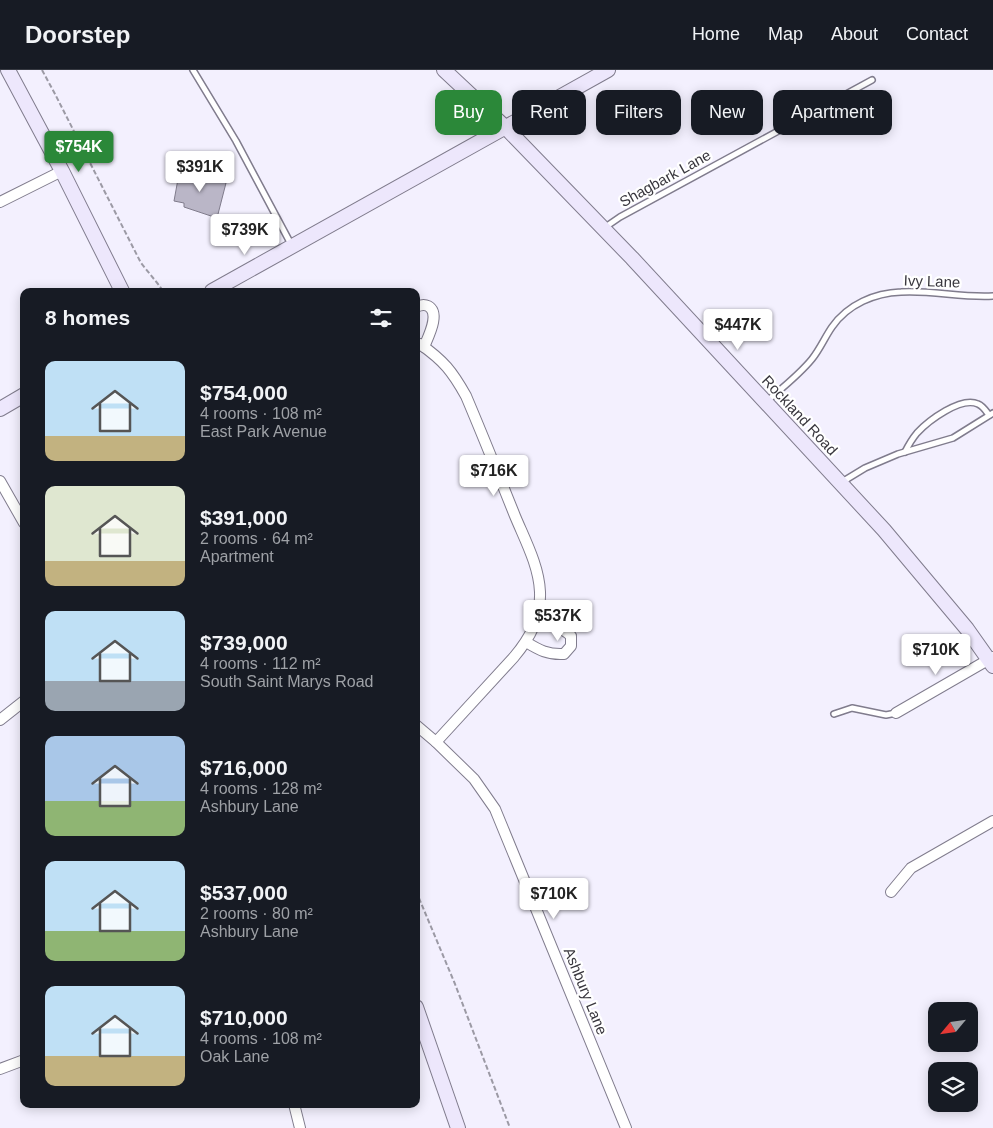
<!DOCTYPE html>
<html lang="en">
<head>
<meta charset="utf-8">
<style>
  body { margin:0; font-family:Arial,sans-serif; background:#242831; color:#f1f3f6; height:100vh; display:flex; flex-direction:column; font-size:19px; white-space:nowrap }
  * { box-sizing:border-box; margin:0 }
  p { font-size:16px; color:#9ea1a6 }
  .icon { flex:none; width:28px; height:28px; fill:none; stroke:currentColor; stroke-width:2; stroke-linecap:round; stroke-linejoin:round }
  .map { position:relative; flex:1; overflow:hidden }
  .panel { position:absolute; left:20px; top:218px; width:400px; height:820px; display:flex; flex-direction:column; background:#171b24; border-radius:10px; box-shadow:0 2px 12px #0003 }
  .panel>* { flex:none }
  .banner { position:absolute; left:435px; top:20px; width:475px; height:45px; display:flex; gap:10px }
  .needle { width:32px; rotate:241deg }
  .buttons { position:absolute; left:928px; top:932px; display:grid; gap:10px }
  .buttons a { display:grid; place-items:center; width:50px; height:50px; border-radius:10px; background:#171b24; box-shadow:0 2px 12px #0003; font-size:25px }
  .price { position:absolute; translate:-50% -42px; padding:0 11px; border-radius:5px; background:#fff; color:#222; font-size:16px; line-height:32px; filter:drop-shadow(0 1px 2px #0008) }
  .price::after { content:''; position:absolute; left:50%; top:30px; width:15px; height:11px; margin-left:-8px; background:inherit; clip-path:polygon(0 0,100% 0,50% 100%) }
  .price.active { background:#2b8839; color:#fff }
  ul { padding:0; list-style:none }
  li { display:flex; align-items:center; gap:15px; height:125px; padding:0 25px }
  li span { display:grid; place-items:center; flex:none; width:140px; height:100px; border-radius:10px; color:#555 }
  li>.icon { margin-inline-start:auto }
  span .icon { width:60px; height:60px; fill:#fffc; stroke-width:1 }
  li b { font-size:21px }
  h2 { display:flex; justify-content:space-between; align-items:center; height:60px; padding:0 25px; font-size:21px }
  .tag { padding:0 18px; border-radius:10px; background:#171b24; box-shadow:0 2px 12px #0003; font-size:18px; line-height:45px }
  .tag.active { background:#2b8839; color:#fff }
  header { display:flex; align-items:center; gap:30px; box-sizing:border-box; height:70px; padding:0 25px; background:#171b24; border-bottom:1px solid #363941 }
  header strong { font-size:24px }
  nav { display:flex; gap:28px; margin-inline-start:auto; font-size:18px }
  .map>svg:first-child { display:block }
</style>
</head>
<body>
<header>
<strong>Doorstep</strong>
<nav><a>Home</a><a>Map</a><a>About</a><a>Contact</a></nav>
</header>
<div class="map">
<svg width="993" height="1058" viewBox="0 0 993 1058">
  <rect width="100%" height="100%" fill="#f3f0fe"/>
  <polygon fill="#bab6c7" stroke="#807c8c" points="180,98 226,113 217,148 184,137 184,133 174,131"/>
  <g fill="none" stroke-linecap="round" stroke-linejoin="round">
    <g stroke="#807c8d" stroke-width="8">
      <g id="lane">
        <polyline points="193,0 236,71 292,176"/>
        <polyline points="604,158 620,147 872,10"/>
        <path d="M767,331C782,318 799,305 812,289C820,279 825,267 832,257C848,234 875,223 901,222C932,220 962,228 993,226"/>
        <path d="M905,382C908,376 912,369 917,363C928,351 961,326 978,334C983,336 986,341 989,345"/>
        <polyline points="842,412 865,398 898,384 953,368 993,343"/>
        <polyline points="834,644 852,638 886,645 896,643"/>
      </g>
    </g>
    <g stroke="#807c8d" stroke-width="12">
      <g id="street">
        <polyline points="0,132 62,101"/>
        <path d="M416,237C420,235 424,234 428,236C441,243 428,267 424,277"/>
        <path d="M416,274H420C444,291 452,301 466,326C483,366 499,406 515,446C525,470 539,496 540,522C541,548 530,568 514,587L436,672L416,655"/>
        <polyline points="0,411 24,453"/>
        <path d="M526,572C539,580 548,585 564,584L571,576V566C560,556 550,554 535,554"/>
        <polyline points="896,643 993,587"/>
        <polyline points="0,650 24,631"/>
        <polyline points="436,672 474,709 495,739 626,1058"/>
        <polyline points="891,822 911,798 993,751"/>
        <polyline points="0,999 24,990"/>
        <polyline points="294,1034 300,1058"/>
      </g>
    </g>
    <g stroke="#807c8d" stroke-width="16">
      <g id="secondary">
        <polyline points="8,0 62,101 122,221"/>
        <polyline points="444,0 506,58 632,188 884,460 967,559 993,596"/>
        <polyline points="212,221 608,0"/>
        <polyline points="0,339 24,325"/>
        <polyline points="416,937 458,1058"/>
      </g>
    </g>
    <g stroke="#9c9aa5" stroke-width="2" stroke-dasharray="5 2.5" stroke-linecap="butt">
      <polyline points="42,0 55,24 141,193 158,214 163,221"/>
      <polyline points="416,821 455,914 510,1058"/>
    </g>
    <use href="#lane" stroke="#fff" stroke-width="5"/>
    <use href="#street" stroke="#fff" stroke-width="10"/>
    <use href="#secondary" stroke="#ede7fc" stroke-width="14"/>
  </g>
  <g text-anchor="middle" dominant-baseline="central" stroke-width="4.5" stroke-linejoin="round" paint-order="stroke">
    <g font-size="15" fill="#39373e" stroke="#fff">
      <text transform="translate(665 108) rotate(-29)">Shagbark Lane</text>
      <text transform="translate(932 211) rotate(2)">Ivy Lane</text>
      <text transform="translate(800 345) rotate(47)">Rockland Road</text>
      <text transform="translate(586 921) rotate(68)">Ashbury Lane</text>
    </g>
  </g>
</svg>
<div class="buttons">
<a><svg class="needle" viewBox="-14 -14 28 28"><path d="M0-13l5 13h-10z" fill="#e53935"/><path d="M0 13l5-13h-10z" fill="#9ea1a6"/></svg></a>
<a><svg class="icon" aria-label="layers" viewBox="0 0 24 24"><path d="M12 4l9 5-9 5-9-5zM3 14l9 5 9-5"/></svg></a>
</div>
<b class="price active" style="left:79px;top:103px">$754K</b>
<b class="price" style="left:200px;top:123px">$391K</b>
<b class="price" style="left:245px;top:186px">$739K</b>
<b class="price" style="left:738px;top:281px">$447K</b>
<b class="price" style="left:494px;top:427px">$716K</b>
<b class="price" style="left:558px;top:572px">$537K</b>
<b class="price" style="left:936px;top:606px">$710K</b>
<b class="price" style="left:554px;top:850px">$710K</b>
<div class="banner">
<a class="tag active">Buy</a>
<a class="tag">Rent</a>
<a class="tag">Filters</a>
<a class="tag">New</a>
<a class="tag">Apartment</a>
</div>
<section class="panel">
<h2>8 homes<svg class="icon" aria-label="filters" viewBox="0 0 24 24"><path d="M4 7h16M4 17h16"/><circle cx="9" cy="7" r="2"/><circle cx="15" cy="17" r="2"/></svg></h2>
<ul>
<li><span style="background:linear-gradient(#bfe0f5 75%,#c2b280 0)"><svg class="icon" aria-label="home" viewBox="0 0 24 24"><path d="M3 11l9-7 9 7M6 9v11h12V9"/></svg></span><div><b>$754,000</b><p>4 rooms · 108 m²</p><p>East Park Avenue</p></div></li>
<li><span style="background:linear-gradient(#dfe7d0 75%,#c2b280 0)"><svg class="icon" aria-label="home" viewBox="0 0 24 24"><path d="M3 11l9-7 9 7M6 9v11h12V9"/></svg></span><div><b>$391,000</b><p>2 rooms · 64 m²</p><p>Apartment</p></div></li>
<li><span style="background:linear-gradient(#bfe0f5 70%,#9aa5b1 0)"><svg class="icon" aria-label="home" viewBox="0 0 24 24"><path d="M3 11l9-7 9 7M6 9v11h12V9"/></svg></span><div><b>$739,000</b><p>4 rooms · 112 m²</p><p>South Saint Marys Road</p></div></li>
<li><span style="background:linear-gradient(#a9c7e8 65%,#8fb573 0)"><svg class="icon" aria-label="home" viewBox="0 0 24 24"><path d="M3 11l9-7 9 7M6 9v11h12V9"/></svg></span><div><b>$716,000</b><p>4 rooms · 128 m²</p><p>Ashbury Lane</p></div></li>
<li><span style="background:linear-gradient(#bfe0f5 70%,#8fb573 0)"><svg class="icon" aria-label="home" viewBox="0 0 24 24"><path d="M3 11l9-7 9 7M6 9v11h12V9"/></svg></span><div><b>$537,000</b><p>2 rooms · 80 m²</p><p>Ashbury Lane</p></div></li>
<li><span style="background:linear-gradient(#bfe0f5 70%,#c2b280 0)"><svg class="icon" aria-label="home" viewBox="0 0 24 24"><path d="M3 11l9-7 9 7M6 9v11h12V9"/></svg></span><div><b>$710,000</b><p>4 rooms · 108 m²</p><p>Oak Lane</p></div></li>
</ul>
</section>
</div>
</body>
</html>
